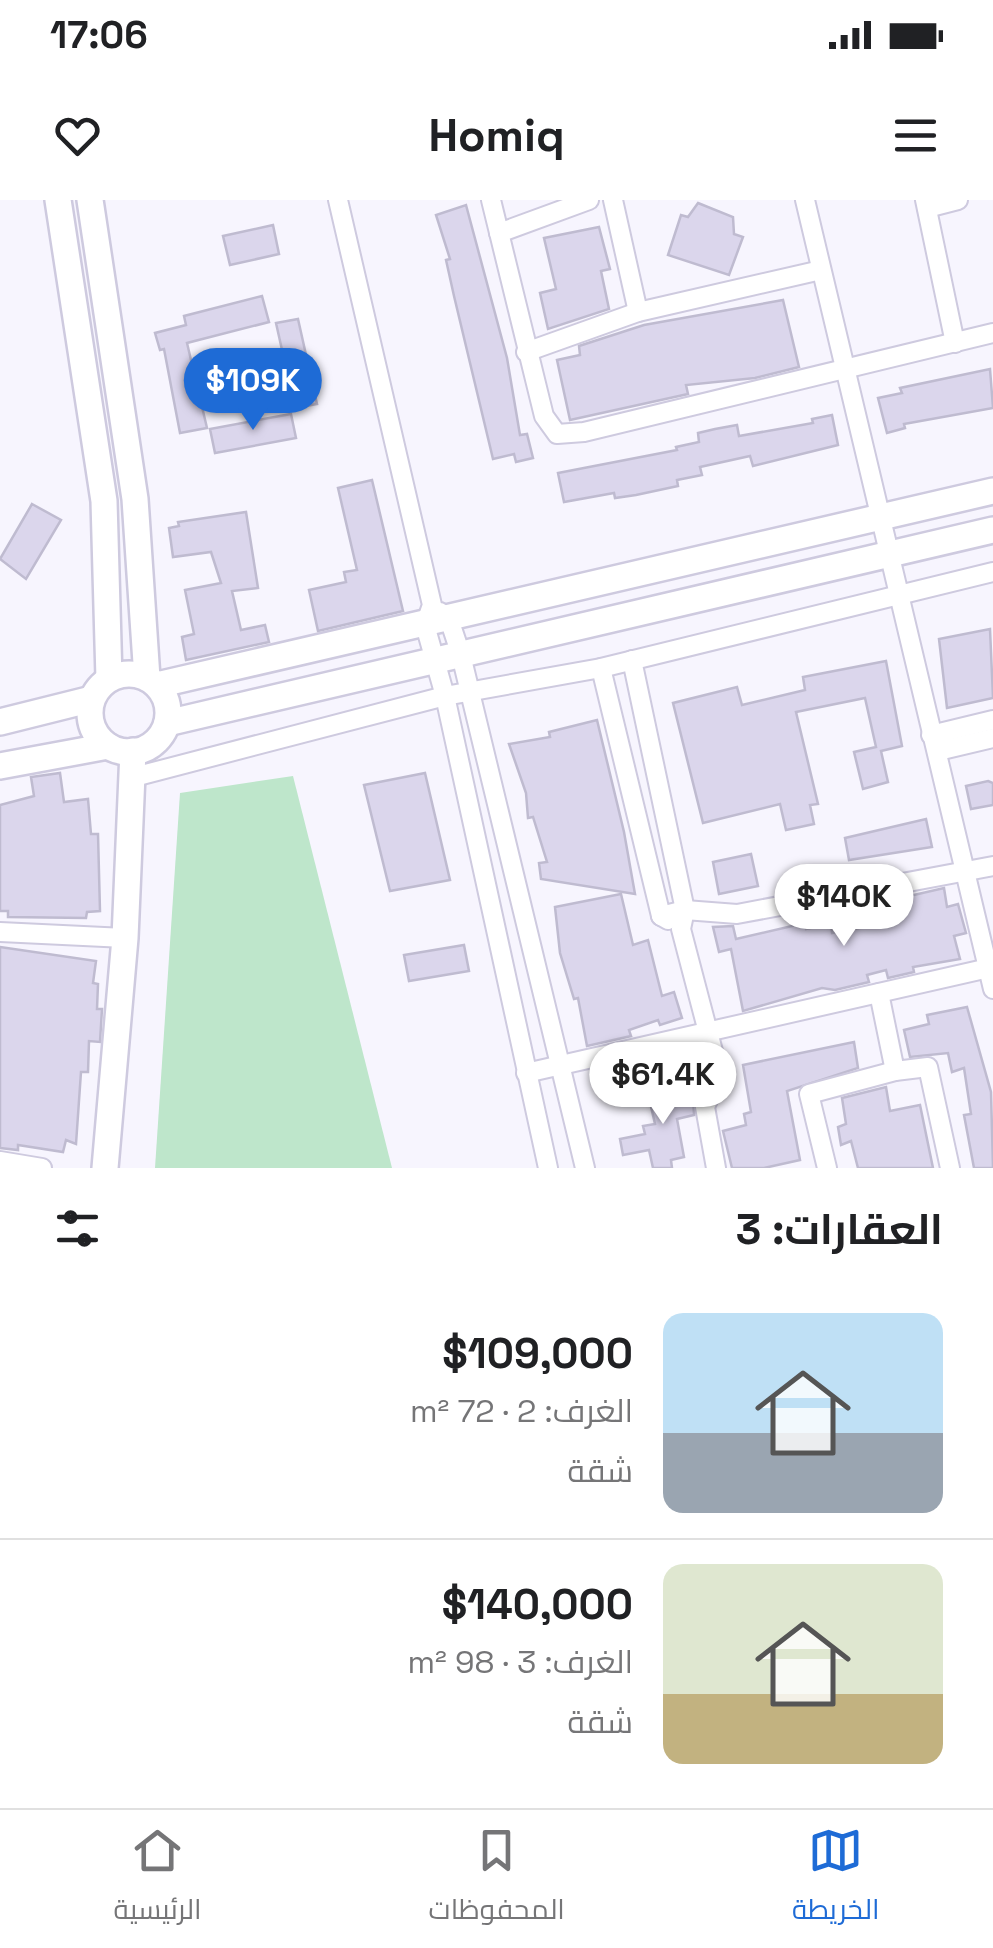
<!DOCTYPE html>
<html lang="ar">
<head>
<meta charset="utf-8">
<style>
  body { margin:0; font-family:"Space Grotesk",Cairo,sans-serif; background:#f6f6f6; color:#202124; direction:rtl; height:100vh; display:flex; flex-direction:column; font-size:38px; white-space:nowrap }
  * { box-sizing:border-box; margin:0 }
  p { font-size:32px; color:#757577 }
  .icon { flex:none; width:55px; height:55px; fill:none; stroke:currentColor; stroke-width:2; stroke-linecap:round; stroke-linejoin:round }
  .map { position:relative; height:968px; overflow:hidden; direction:ltr }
  .panel { display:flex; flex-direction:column; background:#fff; flex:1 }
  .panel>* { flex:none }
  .price { position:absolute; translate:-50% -85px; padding:0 22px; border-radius:35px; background:#fff; color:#222; font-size:32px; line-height:65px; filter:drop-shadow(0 2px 5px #0008) }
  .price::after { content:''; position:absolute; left:50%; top:60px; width:30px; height:22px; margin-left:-15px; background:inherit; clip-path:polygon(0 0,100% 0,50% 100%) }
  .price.active { background:#1e6bd6; color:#fff }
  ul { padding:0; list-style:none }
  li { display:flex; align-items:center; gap:30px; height:250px; padding:0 50px }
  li+li { border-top:2px solid #e0e0e0 }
  li span { display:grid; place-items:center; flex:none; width:280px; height:200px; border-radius:20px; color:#555 }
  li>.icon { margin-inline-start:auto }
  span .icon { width:120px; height:120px; fill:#fffc; stroke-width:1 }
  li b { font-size:42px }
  h2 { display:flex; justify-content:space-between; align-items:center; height:120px; padding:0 50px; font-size:42px }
  .status { display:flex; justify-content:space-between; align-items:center; height:70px; padding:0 50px; background:#fff; direction:ltr }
  .status svg { height:28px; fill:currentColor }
  header { display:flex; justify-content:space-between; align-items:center; height:130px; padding:0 50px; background:#fff; font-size:45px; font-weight:600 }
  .menu { display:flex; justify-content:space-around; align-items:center; height:140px; border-top:2px solid #e0e0e0; background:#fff; font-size:28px; color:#757577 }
  .menu a { display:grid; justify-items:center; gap:5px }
  .menu .active { color:#1e6bd6 }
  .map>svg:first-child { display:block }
</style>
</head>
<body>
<div class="status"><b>17:06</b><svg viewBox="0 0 49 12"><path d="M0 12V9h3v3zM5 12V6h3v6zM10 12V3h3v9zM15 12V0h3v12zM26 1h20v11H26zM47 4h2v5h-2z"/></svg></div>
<header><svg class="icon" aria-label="menu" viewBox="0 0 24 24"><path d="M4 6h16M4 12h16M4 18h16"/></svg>Homiq<svg class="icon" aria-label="heart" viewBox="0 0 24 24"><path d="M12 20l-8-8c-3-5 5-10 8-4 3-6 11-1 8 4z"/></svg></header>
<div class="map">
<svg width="993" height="968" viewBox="0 0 993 968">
  <rect width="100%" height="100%" fill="#f7f5fe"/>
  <polygon fill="#bee6cb" points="293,576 392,968 155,968 180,593"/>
  <g fill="#dbd6ec" stroke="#bfbbd0" stroke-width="2.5">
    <polygon points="698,3 733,17 734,34 743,37 729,75 668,55 681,15 688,17"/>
    <polygon points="466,5 507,158 520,235 527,234 533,258 516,262 514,254 493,259 454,96 446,60 450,59 436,15"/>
    <polygon points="273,25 279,54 230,65 223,36"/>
    <polygon points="599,27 610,69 601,71 609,109 548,129 540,93 556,89 544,38"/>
    <polygon points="262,96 269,122 187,143 207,228 180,233 164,149 160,150 155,133 186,125 184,116"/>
    <polygon points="783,100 799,167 755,178 686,185 688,194 570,220 557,160 580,155 579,146 644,125"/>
    <polygon points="298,119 317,204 295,208 276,123"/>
    <polygon points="990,169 993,208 904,224 905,228 887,233 878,198 902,193 900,188"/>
    <polygon points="291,214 296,238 215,253 210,229"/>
    <polygon points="832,215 838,245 753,266 750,256 700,267 702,275 677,280 678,286 636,295 615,298 614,293 564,302 558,273 677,250 676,247 699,242 698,233 715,229 737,225 739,236 813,223 812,219"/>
    <polygon points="372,280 403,411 318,431 309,390 346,382 344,372 357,370 338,288"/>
    <polygon points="32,304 61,320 26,379 0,359"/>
    <polygon points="246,312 258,388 232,391 241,430 265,425 269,442 186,460 182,437 194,434 185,390 221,383 211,352 173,357 169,328 179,326 178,322"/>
    <polygon points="990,429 993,498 947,508 939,439"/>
    <polygon points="886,461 902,546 881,551 888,582 863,589 854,552 876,547 865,498 796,512 818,604 810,605 814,624 786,630 780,604 703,623 673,503 737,487 742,505 805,490 803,477"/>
    <polygon points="597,520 624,632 635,694 541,679 539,663 547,662 533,617 528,618 526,593 509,544 550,537 549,532"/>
    <polygon points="60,573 64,602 88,599 91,634 98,634 100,711 87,712 86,718 8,717 8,711 0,711 0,605 34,596 31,577"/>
    <polygon points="425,573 450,680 390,691 364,585"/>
    <polygon points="988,581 993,583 993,605 971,609 966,586"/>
    <polygon points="926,619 932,647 849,660 845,638"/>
    <polygon points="751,654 758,686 719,694 713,662"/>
    <polygon points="944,688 947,707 958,704 966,733 954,736 960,759 913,767 914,772 888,778 886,770 867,775 869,782 835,790 822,788 743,811 731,749 719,752 713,727 733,726 736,739 805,723 806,729 831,724 832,733 864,727 860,711 875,704"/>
    <polygon points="621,694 633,745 648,740 662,796 674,792 682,818 660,825 658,820 629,830 631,836 587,846 578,798 574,799 560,753 555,707"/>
    <polygon points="464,745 469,771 409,781 404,755"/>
    <polygon points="0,747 96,761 93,783 98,784 97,809 102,809 100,842 89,841 88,872 81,872 76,944 66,940 63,952 18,945 18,950 0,948"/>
    <polygon points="967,807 991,892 993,968 974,968 964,915 971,914 964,868 952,872 948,853 910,857 904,830 929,824 927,815"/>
    <polygon points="854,842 858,868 787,891 800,960 764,968 732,968 723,931 746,925 744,914 751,912 743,865"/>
    <polygon points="692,883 694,915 677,919 684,957 671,960 672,968 653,968 649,950 623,955 620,939 645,934 643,926 655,924 648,894"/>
    <polygon points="886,887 890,911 920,905 933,968 858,968 851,941 841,945 838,927 846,924 842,898"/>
  </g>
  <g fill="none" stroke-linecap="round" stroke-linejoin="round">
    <g stroke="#cecadf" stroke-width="22">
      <g id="street">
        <polyline points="338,0 432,405 425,425 445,496 548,968"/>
        <polyline points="491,0 544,216 557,234 584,232 993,133"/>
        <polyline points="613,0 638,112"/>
        <polyline points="805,0 993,789"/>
        <polyline points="925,0 955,143"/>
        <polyline points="927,8 958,0"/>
        <polyline points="499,33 589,0"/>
        <polyline points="526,152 638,112 821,70"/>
        <polyline points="440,412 449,419 461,455 585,968"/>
        <polyline points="632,460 685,710 681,729 719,874 705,907 716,968"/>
        <polyline points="601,468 661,716 668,720"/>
        <polyline points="931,535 993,520"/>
        <polyline points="938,551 993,538"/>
        <polyline points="134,577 445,496 601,468 993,372"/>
        <polyline points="661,716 685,710 737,714 993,666"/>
        <polyline points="0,732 125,738"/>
        <polyline points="879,793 895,871 928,867 950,968"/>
        <polyline points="526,873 993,767"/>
        <polyline points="0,961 42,968"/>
        <polyline points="827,968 809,894 895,871"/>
      </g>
    </g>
    <g stroke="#cecadf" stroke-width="30">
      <g id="secondary">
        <polyline points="58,0 104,301 109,479"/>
        <polyline points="90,0 135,299 147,478"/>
        <circle cx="129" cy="513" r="39"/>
        <polyline points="157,485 993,291"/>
        <polyline points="0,522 92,499"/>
        <polyline points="167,523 993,330"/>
        <polyline points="0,566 108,546"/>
        <polyline points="105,968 125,738 133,551"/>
      </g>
    </g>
    <use href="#street" stroke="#fff" stroke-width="18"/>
    <use href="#secondary" stroke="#fff" stroke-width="25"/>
  </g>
</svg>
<b class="price active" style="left:253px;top:233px">$109K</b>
<b class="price" style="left:844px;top:749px">$140K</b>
<b class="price" style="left:663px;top:927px">$61.4K</b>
</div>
<section class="panel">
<h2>العقارات: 3<svg class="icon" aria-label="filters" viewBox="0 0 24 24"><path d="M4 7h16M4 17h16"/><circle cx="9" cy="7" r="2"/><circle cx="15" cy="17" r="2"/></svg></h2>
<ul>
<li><span style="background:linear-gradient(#bfe0f5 60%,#9aa5b1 0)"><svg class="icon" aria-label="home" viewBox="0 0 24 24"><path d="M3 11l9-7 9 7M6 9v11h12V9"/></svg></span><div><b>$109,000</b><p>الغرف: 2 · 72 m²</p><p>شقة</p></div></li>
<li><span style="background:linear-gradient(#dfe7d0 65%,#c2b280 0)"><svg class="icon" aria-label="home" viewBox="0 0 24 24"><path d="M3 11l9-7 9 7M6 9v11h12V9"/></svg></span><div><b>$140,000</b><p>الغرف: 3 · 98 m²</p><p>شقة</p></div></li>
</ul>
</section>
<nav class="menu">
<a class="active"><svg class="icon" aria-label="map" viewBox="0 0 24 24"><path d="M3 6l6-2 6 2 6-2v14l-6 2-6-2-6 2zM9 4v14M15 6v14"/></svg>الخريطة</a>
<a><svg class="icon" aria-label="saved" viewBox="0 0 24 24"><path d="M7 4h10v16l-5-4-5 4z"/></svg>المحفوظات</a>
<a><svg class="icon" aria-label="home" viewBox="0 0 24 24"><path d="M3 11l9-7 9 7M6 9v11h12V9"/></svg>الرئيسية</a>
</nav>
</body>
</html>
